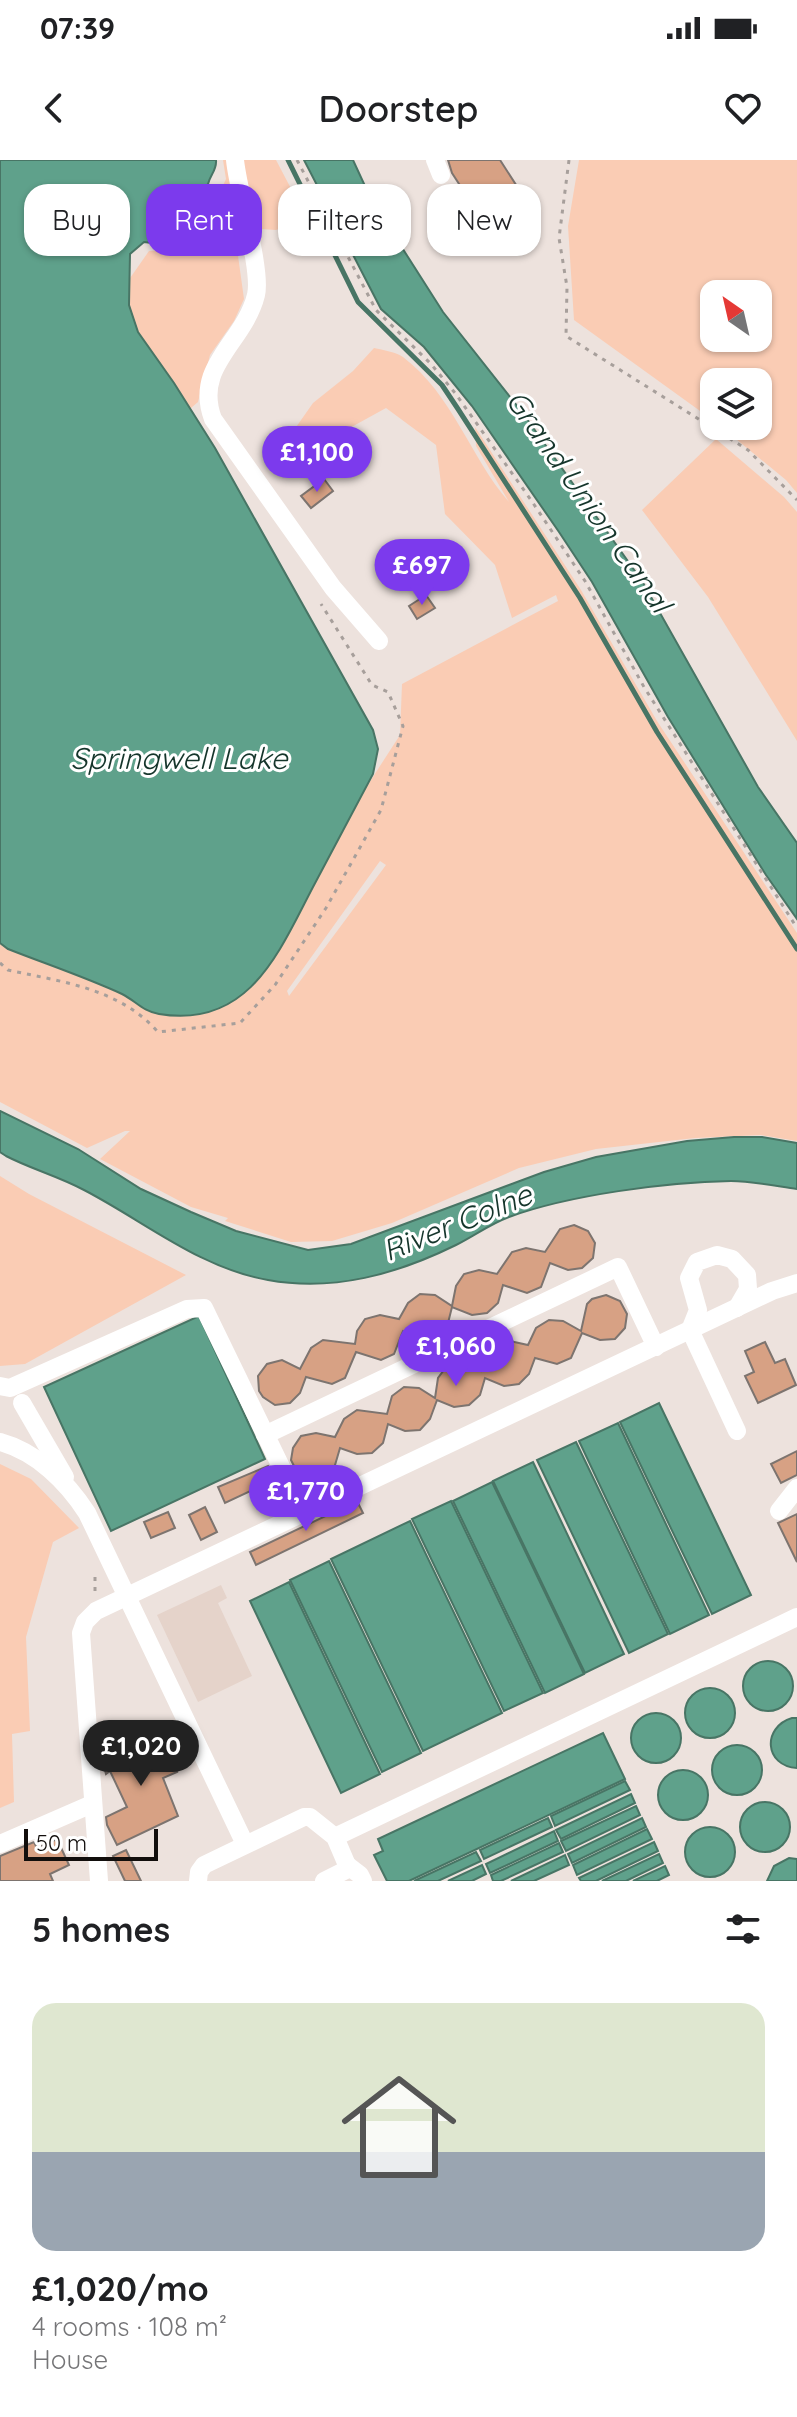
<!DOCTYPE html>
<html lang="en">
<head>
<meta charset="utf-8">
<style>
  body { margin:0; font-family:Quicksand,sans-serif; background:#f2f2f2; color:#202124; height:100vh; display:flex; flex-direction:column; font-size:30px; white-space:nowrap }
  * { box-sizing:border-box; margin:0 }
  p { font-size:26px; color:#757577 }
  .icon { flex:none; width:44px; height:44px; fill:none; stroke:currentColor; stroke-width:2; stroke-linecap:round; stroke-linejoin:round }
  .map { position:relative; height:1721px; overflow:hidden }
  .details { display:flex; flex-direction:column; background:#fff; flex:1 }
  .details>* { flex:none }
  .guide { position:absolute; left:24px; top:24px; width:750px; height:72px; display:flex; gap:16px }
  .needle { width:52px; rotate:326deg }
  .tools { position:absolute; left:700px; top:120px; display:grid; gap:16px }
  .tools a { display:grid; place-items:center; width:72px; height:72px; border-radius:16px; background:#fff; box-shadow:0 2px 6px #0004; font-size:40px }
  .scale { position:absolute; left:24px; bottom:20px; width:134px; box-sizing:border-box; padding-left:8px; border:4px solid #120e0c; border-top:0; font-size:22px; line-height:28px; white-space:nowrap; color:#120e0c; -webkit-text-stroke:6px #fff; paint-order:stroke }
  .price { position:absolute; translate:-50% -68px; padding:0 18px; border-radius:28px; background:#7c3aed; color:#fff; font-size:26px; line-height:52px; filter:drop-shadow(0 2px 4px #0008) }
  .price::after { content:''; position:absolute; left:50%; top:48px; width:24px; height:18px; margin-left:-12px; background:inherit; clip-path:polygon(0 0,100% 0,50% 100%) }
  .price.selected { background:#222; color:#fff }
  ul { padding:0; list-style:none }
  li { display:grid; align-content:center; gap:16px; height:424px; padding:0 32px }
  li+li { border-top:2px solid #e0e0e0 }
  li span { display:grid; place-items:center; height:248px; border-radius:24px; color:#555 }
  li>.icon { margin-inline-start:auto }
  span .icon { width:144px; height:144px; fill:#fffc; stroke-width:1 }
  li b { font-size:34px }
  h2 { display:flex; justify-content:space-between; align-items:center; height:96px; padding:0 32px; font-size:34px }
  .chip { padding:0 28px; border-radius:24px; background:#fff; box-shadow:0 2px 6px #0004; font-size:28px; line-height:72px }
  .chip.selected { background:#7c3aed; color:#fff }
  .status { display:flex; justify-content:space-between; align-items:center; height:56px; padding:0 40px; background:#fff; direction:ltr }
  .status svg { height:22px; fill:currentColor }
  header { display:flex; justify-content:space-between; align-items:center; height:104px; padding:0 32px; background:#fff; font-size:36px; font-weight:600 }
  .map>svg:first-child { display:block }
</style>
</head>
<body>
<div class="status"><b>07:39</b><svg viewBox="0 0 49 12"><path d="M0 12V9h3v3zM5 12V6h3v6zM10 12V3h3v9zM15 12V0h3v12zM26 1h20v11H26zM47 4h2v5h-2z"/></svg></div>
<header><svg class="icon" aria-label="back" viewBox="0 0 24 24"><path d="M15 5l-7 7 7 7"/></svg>Doorstep<svg class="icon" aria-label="heart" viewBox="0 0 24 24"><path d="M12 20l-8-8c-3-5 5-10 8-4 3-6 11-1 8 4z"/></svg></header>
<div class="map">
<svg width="797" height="1721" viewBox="0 0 797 1721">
  <rect width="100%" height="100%" fill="#ede2dd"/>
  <polygon fill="#e5d3ca" points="221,1425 227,1438 218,1443 252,1516 198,1542 157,1455"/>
  <g fill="#faccb4" fill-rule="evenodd">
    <polygon points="223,0 276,0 307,59 276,70 234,67 244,139 234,161 210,195 198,242 176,261 114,141 149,91 183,89 201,72 226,19"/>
    <path d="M579,0H797V333L786,320L720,266H758V222H714V261L574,160L568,66ZM714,134H758V178H714Z"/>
    <path d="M374,188C383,190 396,192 403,197C453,235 470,297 509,342L476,286L475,267L581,430L657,561L797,773V981L761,975L695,978L596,989L519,1008L392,1063L332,1081L291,1082L225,1061L228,1058L191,1047L100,999L130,971H125L87,988L0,942V751L234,832L400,575L402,524L558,441L556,435L512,458L495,405L445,354L436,285L386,248L308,291L287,280L313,243L353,211ZM380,701L386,705L289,836L287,831Z"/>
    <polygon points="716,279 784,337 797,352 797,581 708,437 642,350"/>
    <polygon points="0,1016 29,1034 186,1115 25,1204 0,1206"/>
    <polygon points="0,1304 31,1319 79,1368 53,1382 26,1477 30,1571 12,1574 14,1642 0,1648"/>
  </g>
  <g fill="#5fa18b" stroke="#487565" stroke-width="2">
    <path d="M0,0H216C217,10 210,15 208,24C199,65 193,90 144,82L130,94L129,145L138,172L174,223L215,288L373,570L378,589L373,614C353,652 333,689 313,727C279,792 249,869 159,854C142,851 136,841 122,834C85,817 46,804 8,789L0,783Z"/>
    <polygon points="304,0 353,0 371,39 443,152 522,252 642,421 758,627 797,683 797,759 766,715 668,557 592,422 559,372 472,246 424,187 381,149"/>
    <path d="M0,951L78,989L141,1029L191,1052L236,1071L308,1090L351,1084L544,1012L596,997L687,981L734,977H762L797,983V1029C776,1026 752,1021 731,1021C667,1022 569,1035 509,1057C490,1064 474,1076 456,1085C397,1114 334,1132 268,1120C199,1108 144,1061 84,1030C58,1016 31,1009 6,996L0,992Z"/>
    <polygon points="199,1156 265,1299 111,1371 44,1227"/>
    <polygon points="659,1243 751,1435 712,1454 620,1262"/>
    <polygon points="618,1263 709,1455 670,1474 579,1281"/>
    <polygon points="576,1282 668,1474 629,1493 537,1300"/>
    <polygon points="533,1302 624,1494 585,1513 493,1321"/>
    <polygon points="492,1322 584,1514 545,1533 453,1341"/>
    <polygon points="451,1341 543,1533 504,1551 412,1359"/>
    <polygon points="410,1361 502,1553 423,1591 331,1399"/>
    <polygon points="329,1401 421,1593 382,1612 290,1420"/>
    <polygon points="289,1422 380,1614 341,1633 250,1441"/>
    <circle cx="768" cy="1526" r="25"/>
    <circle cx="710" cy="1553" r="25"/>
    <circle cx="656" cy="1578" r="25"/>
    <path d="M792,1558H797V1608C764,1606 762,1567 792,1558Z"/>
    <polygon points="603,1573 625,1619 409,1721 387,1721 374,1695 383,1691 378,1679"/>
    <circle cx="737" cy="1610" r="25"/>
    <circle cx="683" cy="1635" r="25"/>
    <polygon points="625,1621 630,1630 555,1666 551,1656"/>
    <polygon points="631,1634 635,1643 561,1679 556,1670"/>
    <circle cx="765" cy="1667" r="25"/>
    <polygon points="636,1646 640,1655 566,1691 561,1681"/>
    <polygon points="548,1658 552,1667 484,1699 480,1690"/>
    <polygon points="642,1658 646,1667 572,1703 568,1694"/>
    <circle cx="710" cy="1692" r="25"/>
    <polygon points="647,1669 652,1679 577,1715 573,1705"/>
    <polygon points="554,1671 558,1681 490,1713 486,1704"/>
    <polygon points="654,1682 658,1691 596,1721 581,1721 579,1718"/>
    <polygon points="559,1683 563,1692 501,1721 493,1721 491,1715"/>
    <polygon points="476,1692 481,1701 438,1721 414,1721"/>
    <polygon points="659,1694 663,1703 626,1721 602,1721"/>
    <polygon points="565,1695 569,1705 534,1721 511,1721"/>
    <polygon points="789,1698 797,1699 797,1721 767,1721 774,1706"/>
    <polygon points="482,1705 486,1714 472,1721 448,1721"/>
    <polygon points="665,1706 669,1715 657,1721 633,1721"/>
  </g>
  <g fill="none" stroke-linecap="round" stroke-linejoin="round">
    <polyline stroke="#487565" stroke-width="5" points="288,0 358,142 442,225 458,249 580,438 657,572 797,789"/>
  </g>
  <g fill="#d7a184" stroke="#7d746f" stroke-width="2">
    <polygon points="448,0 500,0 538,59 498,84 452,13"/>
    <polygon points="324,319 333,331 311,348 301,336"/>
    <polygon points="426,435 435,448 417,459 409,446"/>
    <polygon points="574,1065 588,1071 595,1083 593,1098 582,1108 568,1110 550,1103 541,1127 527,1133 503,1125 498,1143 487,1153 472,1155 452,1147 447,1167 436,1177 421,1178 403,1171 394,1194 381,1200 356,1192 345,1218 332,1224 306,1217 300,1233 290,1243 275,1245 263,1237 259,1231 258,1216 267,1204 282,1200 300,1209 311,1188 323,1180 355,1184 357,1171 365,1159 380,1155 399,1159 408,1143 420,1134 435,1135 452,1146 456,1126 464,1114 479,1110 497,1114 512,1092 526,1088 545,1092 560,1069"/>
    <polygon points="606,1135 620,1141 627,1154 625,1168 615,1179 600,1180 582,1173 571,1198 557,1204 535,1198 529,1214 519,1224 504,1226 485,1218 480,1235 469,1245 454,1247 437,1240 430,1259 420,1270 405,1271 388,1264 383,1283 372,1293 357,1294 340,1288 335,1305 317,1331 311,1318 295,1308 291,1300 293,1288 301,1276 316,1273 335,1277 344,1259 357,1250 387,1254 392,1236 404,1227 419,1228 435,1238 438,1218 447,1206 461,1202 481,1211 491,1190 496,1185 510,1181 528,1185 536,1168 549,1160 563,1161 581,1171 587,1144 592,1139"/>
    <polygon points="765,1182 775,1203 785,1199 796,1225 758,1243 745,1216 754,1212 745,1191"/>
    <polygon points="797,1291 797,1315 781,1323 771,1304"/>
    <polygon points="268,1306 274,1320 225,1343 218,1327"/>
    <polygon points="357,1341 363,1353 256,1405 250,1392"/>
    <polygon points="205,1347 217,1372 201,1380 189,1355"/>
    <polygon points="168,1352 175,1368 151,1378 144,1362"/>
    <polygon points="797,1354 797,1402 778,1363"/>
    <polygon points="159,1574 177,1612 163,1618 178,1656 117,1685 107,1665 106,1657 127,1647 110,1611 106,1614 102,1599"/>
    <polygon points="57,1679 69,1705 50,1714 53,1721 0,1721 0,1696 34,1682 37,1688"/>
    <polygon points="126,1690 141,1721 125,1721 113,1696"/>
  </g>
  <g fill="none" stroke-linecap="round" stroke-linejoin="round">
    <g stroke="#a79f9b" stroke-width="3" stroke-dasharray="4 6" stroke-linecap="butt">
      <polyline points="297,0 376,150 431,204 455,233 531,340 585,421 644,527 797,768"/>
      <polyline points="569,0 559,78 567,127 566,176 748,290 797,340"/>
      <path d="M0,803L8,810C62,822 119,828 158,872L240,863L275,825L326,748L381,650L403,566L388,532L372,525L321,444"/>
      <polyline points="95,1431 95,1415"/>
    </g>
    <g stroke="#fff" stroke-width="18">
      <path d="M235,0C238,32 262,110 256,135C244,183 193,206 213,259L333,428L379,481"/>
      <polyline points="435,0 441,15"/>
      <polyline points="0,1226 10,1228 187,1149 204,1148 303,1352"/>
      <polyline points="22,1243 65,1317"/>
      <polyline points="737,1271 690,1170 698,1150 689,1118 697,1102 717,1095 732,1099 747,1115 748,1129 737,1148"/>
      <polyline points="265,1275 618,1107 656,1187"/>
      <path d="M0,1282C37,1292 67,1322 87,1353L245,1684"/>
      <polyline points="779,1351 797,1328"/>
      <polyline points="335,1677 797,1457"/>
      <polyline points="0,1684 92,1644"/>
      <polyline points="347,1705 360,1715 363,1721"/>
      <polyline points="99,1721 81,1473 85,1462 96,1451 772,1131 797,1123"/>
      <polyline points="198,1721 199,1712 204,1705 304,1657 310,1657 335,1677 347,1705 346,1710 324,1721"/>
    </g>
  </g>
  <g text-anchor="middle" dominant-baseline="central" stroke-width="6" stroke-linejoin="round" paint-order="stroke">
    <g font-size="30" font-style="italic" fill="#15352b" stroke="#fff">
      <text transform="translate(589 341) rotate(55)">Grand Union Canal</text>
      <text x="179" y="598">Springwell Lake</text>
      <text transform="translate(457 1062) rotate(-22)">River Colne</text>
    </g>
  </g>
</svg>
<div class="tools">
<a><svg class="needle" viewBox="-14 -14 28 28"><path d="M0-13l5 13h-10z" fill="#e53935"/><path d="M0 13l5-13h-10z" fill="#757577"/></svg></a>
<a><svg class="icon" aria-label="layers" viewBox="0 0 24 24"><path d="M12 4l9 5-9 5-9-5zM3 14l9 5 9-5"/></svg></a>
</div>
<div class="scale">50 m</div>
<b class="price" style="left:317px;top:334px">£1,100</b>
<b class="price" style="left:422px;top:447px">£697</b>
<b class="price" style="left:456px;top:1228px">£1,060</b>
<b class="price" style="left:306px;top:1373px">£1,770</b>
<b class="price selected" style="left:141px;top:1628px">£1,020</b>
<div class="guide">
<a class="chip">Buy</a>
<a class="chip selected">Rent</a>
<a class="chip">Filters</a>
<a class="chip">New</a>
</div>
</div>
<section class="details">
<h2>5 homes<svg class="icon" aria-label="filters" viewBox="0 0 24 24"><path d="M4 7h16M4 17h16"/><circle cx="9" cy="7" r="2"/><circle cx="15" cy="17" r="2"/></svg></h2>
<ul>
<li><span style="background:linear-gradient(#dfe7d0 60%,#9aa5b1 0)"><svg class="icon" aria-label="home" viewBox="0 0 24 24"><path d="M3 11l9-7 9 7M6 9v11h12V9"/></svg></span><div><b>£1,020/mo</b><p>4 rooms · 108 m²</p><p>House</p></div></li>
</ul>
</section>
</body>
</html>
